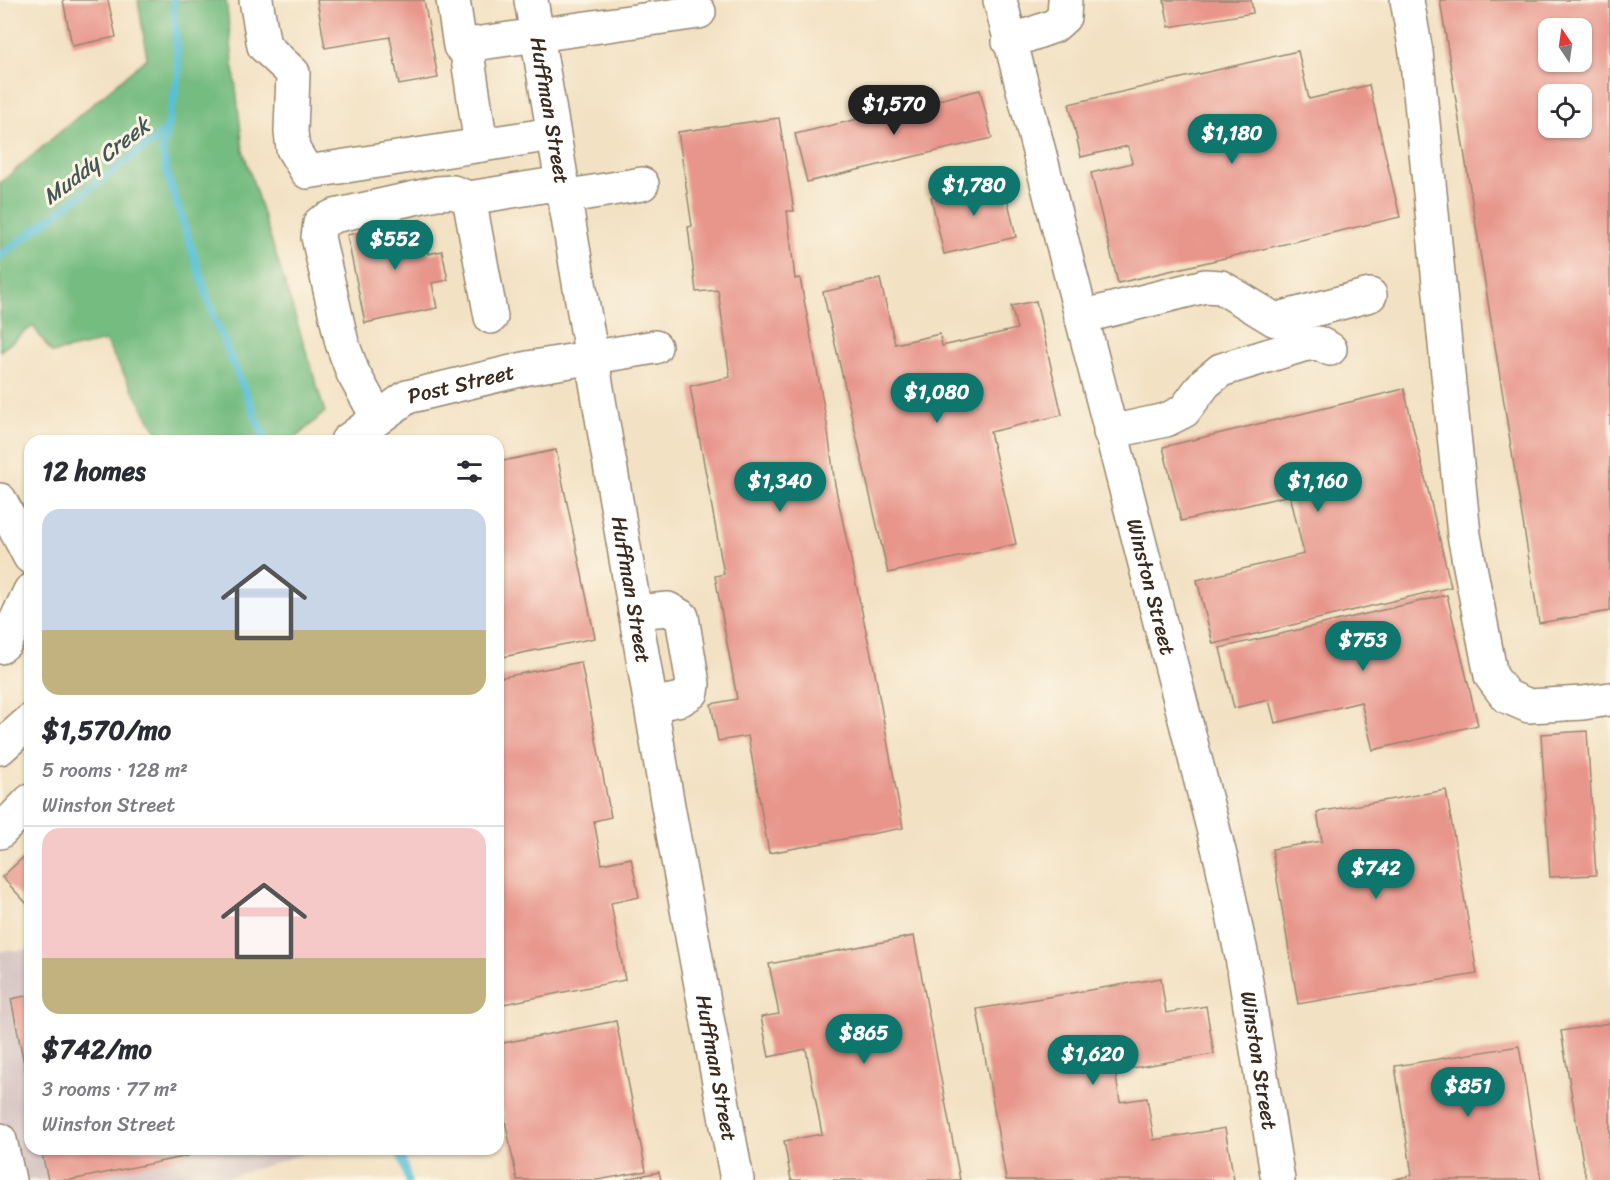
<!DOCTYPE html>
<html lang="en">
<head>
<meta charset="utf-8">
<style>
  body { margin:0; font-family:Sriracha,sans-serif; background:#f7f7f7; color:#2b2b33; height:100vh; display:flex; flex-direction:column; font-size:22px; white-space:nowrap }
  * { box-sizing:border-box; margin:0 }
  p { font-size:20px; color:#7c7c81 }
  .icon { flex:none; width:33px; height:33px; fill:none; stroke:currentColor; stroke-width:2; stroke-linecap:round; stroke-linejoin:round }
  .map { position:relative; flex:1; overflow:hidden }
  .side { position:absolute; left:24px; top:435px; width:480px; height:720px; display:flex; flex-direction:column; background:#fff; border-radius:18px; box-shadow:0 2px 4px #0004 }
  .side>* { flex:none }
  .needle { width:39px; rotate:347deg }
  .tools { position:absolute; left:1538px; top:18px; display:grid; gap:12px }
  .tools a { display:grid; place-items:center; width:54px; height:54px; border-radius:12px; background:#fff; box-shadow:0 2px 4px #0004; font-size:30px }
  .price { position:absolute; translate:-50% -51px; padding:0 14px; border-radius:21px; background:#0f766e; color:#fff; font-size:20px; line-height:39px; filter:drop-shadow(0 2px 3px #0008) }
  .price::after { content:''; position:absolute; left:50%; top:36px; width:18px; height:14px; margin-left:-9px; background:inherit; clip-path:polygon(0 0,100% 0,50% 100%) }
  .price.on { background:#222; color:#fff }
  ul { padding:0; list-style:none }
  li { display:grid; align-content:center; gap:12px; height:318px; padding:0 18px }
  li+li { border-top:2px solid #e1e1e2 }
  li span { display:grid; place-items:center; height:186px; border-radius:18px; color:#555 }
  li>.icon { margin-inline-start:auto }
  span .icon { width:108px; height:108px; fill:#fffc; stroke-width:1 }
  li b { font-size:26px }
  h2 { display:flex; justify-content:space-between; align-items:center; height:72px; padding:0 18px; font-size:26px }
  .map>svg:first-child { display:block }
</style>
</head>
<body>
<div class="map">
<svg width="1610" height="1180" viewBox="0 0 1610 1180">
  <rect width="100%" height="100%" fill="#fcf5e5"/>
  <filter id="ink" filterUnits="userSpaceOnUse"><feTurbulence type="fractalNoise" baseFrequency=".0167" numOctaves="2"/><feDisplacementMap in="SourceGraphic" scale="12" xChannelSelector="R" yChannelSelector="G"/><feConvolveMatrix kernelMatrix="1 2 1 2 8 2 1 2 1" color-interpolation-filters="sRGB"/></filter>
  <filter id="wash" filterUnits="userSpaceOnUse"><feTurbulence type="fractalNoise" baseFrequency=".008" numOctaves="4" result="noise"/><feDisplacementMap in="SourceGraphic" scale="24" xChannelSelector="R" yChannelSelector="G"/><feGaussianBlur stdDeviation="1.35" result="paint"/><feColorMatrix in="noise" values="0 0 0 0 0 0 0 0 0 0 0 0 0 0 0 0 0 1.4 0 .05"/><feComposite in="paint" operator="in"/></filter>
  <g filter="url(#wash)">
    <rect width="100%" height="100%" fill="#f2e1c2"/>
    <polygon fill="#d1bfbf" points="30,950 30,1149 319,1149 220,1180 0,1180 0,951"/>
    <polygon fill="#74bc80" stroke="#58734f" stroke-width="1.5" points="138,0 226,0 243,150 325,412 292,441 162,441 105,341 52,353 33,326 0,351 0,183 147,58"/>
    <g fill="none" stroke-linecap="round" stroke-linejoin="round">
      <g stroke="#58c0d5" stroke-width="8">
        <polyline points="173,0 179,74 162,151 169,180 215,320 266,441"/>
        <polyline points="0,256 166,131"/>
        <polyline points="399,1149 408,1180"/>
      </g>
    </g>
    <g id="blocks">
      <g fill="#e8958b" fill-rule="evenodd">
        <polygon points="63,0 108,0 116,37 72,46"/>
        <polygon points="317,0 424,0 438,78 399,85 390,37 325,48"/>
        <polygon points="1164,0 1251,0 1253,13 1169,27"/>
        <path d="M1440,0H1610V611L1539,623ZM1548,28H1581V62H1548ZM1548,94H1581V128H1548Z"/>
        <polygon points="1298,51 1309,99 1369,85 1400,217 1118,283 1091,173 1132,163 1128,146 1081,157 1069,104"/>
        <polygon points="980,90 992,138 807,182 795,134"/>
        <polygon points="779,118 794,211 787,211 795,279 800,278 827,424 835,485 875,673 903,828 769,853 748,736 718,741 711,704 737,699 715,576 724,574 690,386 730,377 718,290 696,292 688,227 692,226 678,132"/>
        <polygon points="1003,180 1016,237 944,254 931,197"/>
        <polygon points="421,220 428,254 442,251 448,280 432,283 437,308 365,323 347,235"/>
        <polygon points="880,279 895,344 940,334 942,346 1017,329 1011,306 1036,301 1062,415 990,432 1016,544 888,573 823,292"/>
        <polygon points="1404,389 1451,587 1213,644 1197,580 1304,554 1290,495 1181,521 1163,447"/>
        <polygon points="556,450 595,638 498,658 498,462"/>
        <polygon points="1447,595 1478,725 1373,750 1361,702 1275,723 1269,700 1234,708 1220,648"/>
        <polygon points="581,662 611,817 594,821 602,864 631,858 639,897 611,903 625,980 498,1005 498,678"/>
        <polygon points="1587,731 1596,875 1550,877 1541,734"/>
        <polygon points="1446,790 1477,974 1298,1004 1272,849 1322,841 1317,812"/>
        <polygon points="30,851 30,907 2,877"/>
        <polygon points="914,936 960,1180 791,1180 784,1141 822,1134 806,1049 769,1057 761,1017 779,1014 769,964"/>
        <polygon points="1161,978 1166,1013 1206,1006 1214,1054 1115,1071 1120,1102 1147,1098 1154,1140 1225,1128 1234,1180 1006,1180 977,1009"/>
        <polygon points="30,995 30,1088 29,1088 11,999"/>
        <polygon points="616,1021 646,1171 598,1180 517,1180 498,1085 498,1044"/>
        <polygon points="1610,1023 1610,1180 1586,1180 1561,1031"/>
        <polygon points="1519,1046 1541,1180 1392,1180 1412,1175 1395,1066"/>
        <polygon points="41,1149 187,1149 188,1156 71,1180 48,1180"/>
        <polygon points="659,1172 661,1180 626,1180 626,1179"/>
      </g>
    </g>
  </g>
  <g filter="url(#ink)">
    <use href="#blocks" fill-opacity="0" stroke="#968670" stroke-width="1.5"/>
    <g fill="none" stroke-linecap="round" stroke-linejoin="round">
      <g stroke="#968670" stroke-width="36">
        <g id="minor">
          <polyline points="256,0 264,46 293,73 291,132 293,149 307,172 553,134"/>
          <polyline points="453,0 460,46 699,12"/>
          <path id="s1" d="M531,0L668,806L737,1180"/>
          <path id="s2" d="M1000,0L1222,863L1242,957L1278,1180"/>
          <polyline points="1407,0 1416,52 1464,535 1491,676 1506,696 1529,706 1583,703 1610,699"/>
          <polyline points="1009,42 1054,26 1064,17 1065,0"/>
          <polyline points="466,46 481,145"/>
          <polyline points="563,197 642,184"/>
          <polyline points="469,198 491,317"/>
          <polyline points="1081,317 1205,286 1221,287 1275,320 1370,295"/>
          <polyline points="378,418 353,373 342,343 318,237 320,223 334,216 437,193 453,192 469,198 561,183"/>
          <polyline points="1110,432 1166,420 1184,411 1205,383 1221,370 1303,345 1318,343 1330,349"/>
          <path id="s3" d="M347,441L407,397L528,368L655,347"/>
          <polyline points="0,500 30,557"/>
          <polyline points="635,612 668,609 682,617 693,684 692,692 681,699 651,705"/>
          <polyline points="0,647 6,642 30,591"/>
          <polyline points="0,748 30,721"/>
          <polyline points="0,832 30,801"/>
          <polyline points="0,1140 9,1180"/>
        </g>
      </g>
      <use href="#minor" stroke="#fff" stroke-width="33"/>
    </g>
  </g>
  <g text-anchor="middle" dominant-baseline="central" stroke-width="6" stroke-linejoin="round" paint-order="stroke">
    <g font-size="21" fill="#3b2a1e" stroke="#fcf5e5">
      <text stroke="none"><textPath href="#s1" startOffset="112">Huffman Street</textPath></text>
      <text stroke="none"><textPath href="#s3" startOffset="130">Post Street</textPath></text>
      <text stroke="none"><textPath href="#s2" startOffset="606">Winston Street</textPath></text>
      <text stroke="none"><textPath href="#s1" startOffset="598">Huffman Street</textPath></text>
      <text stroke="none"><textPath href="#s2" startOffset="1092">Winston Street</textPath></text>
      <text stroke="none"><textPath href="#s1" startOffset="1084">Huffman Street</textPath></text>
    </g>
    <g font-size="22" font-style="italic" fill="#445755" stroke="#fcf5e5">
      <text transform="translate(96 161) rotate(-37)">Muddy Creek</text>
    </g>
  </g>
</svg>
<div class="tools">
<a><svg class="needle" viewBox="-14 -14 28 28"><path d="M0-13l5 13h-10z" fill="#e53935"/><path d="M0 13l5-13h-10z" fill="#7c7c81"/></svg></a>
<a><svg class="icon" aria-label="locate" viewBox="0 0 24 24"><circle cx="12" cy="12" r="6"/><path d="M12 2v4M12 18v4M2 12h4M18 12h4"/></svg></a>
</div>
<b class="price on" style="left:894px;top:136px">$1,570</b>
<b class="price" style="left:1232px;top:165px">$1,180</b>
<b class="price" style="left:974px;top:217px">$1,780</b>
<b class="price" style="left:395px;top:271px">$552</b>
<b class="price" style="left:937px;top:424px">$1,080</b>
<b class="price" style="left:780px;top:513px">$1,340</b>
<b class="price" style="left:1318px;top:513px">$1,160</b>
<b class="price" style="left:1363px;top:672px">$753</b>
<b class="price" style="left:1376px;top:900px">$742</b>
<b class="price" style="left:864px;top:1065px">$865</b>
<b class="price" style="left:1093px;top:1086px">$1,620</b>
<b class="price" style="left:1468px;top:1118px">$851</b>
<section class="side">
<h2>12 homes<svg class="icon" aria-label="filters" viewBox="0 0 24 24"><path d="M4 7h16M4 17h16"/><circle cx="9" cy="7" r="2"/><circle cx="15" cy="17" r="2"/></svg></h2>
<ul>
<li><span style="background:linear-gradient(#c9d6e8 65%,#c2b280 0)"><svg class="icon" aria-label="home" viewBox="0 0 24 24"><path d="M3 11l9-7 9 7M6 9v11h12V9"/></svg></span><div><b>$1,570/mo</b><p>5 rooms · 128 m²</p><p>Winston Street</p></div></li>
<li><span style="background:linear-gradient(#f6c9c9 70%,#c2b280 0)"><svg class="icon" aria-label="home" viewBox="0 0 24 24"><path d="M3 11l9-7 9 7M6 9v11h12V9"/></svg></span><div><b>$742/mo</b><p>3 rooms · 77 m²</p><p>Winston Street</p></div></li>
</ul>
</section>
</div>
</body>
</html>
